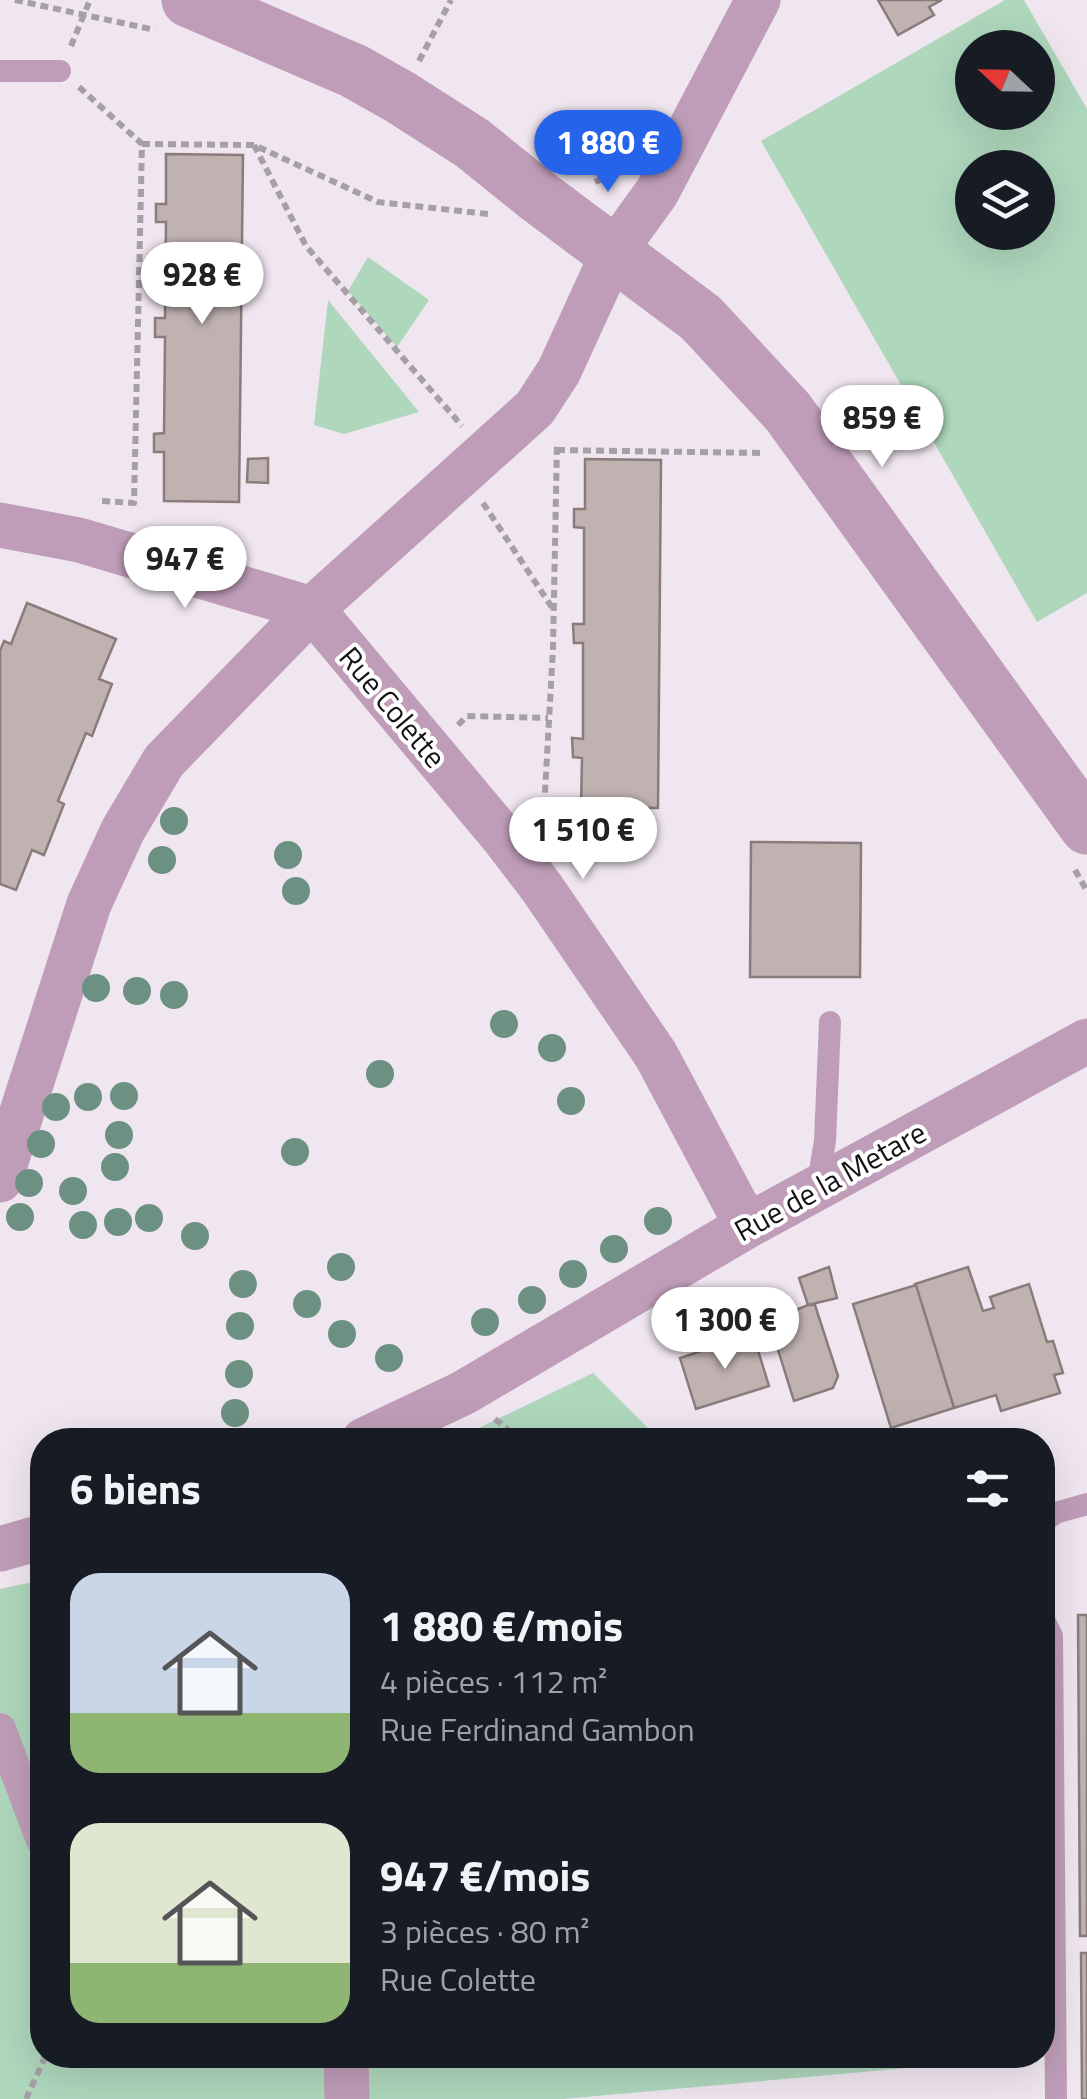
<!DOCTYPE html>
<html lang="fr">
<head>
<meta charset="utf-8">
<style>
  body { margin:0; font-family:"Titillium Web",sans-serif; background:#242831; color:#f1f3f6; height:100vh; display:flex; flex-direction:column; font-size:38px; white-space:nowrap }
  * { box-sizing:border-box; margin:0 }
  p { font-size:32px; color:#9ea1a6 }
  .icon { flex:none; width:55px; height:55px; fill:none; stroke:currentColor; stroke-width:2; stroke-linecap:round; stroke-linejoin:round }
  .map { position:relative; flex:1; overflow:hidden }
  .side { position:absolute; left:30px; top:1428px; width:1025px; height:640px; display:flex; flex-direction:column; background:#171b24; border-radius:40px; box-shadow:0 10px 40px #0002 }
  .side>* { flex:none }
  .needle { width:65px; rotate:292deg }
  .controls { position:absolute; left:955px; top:30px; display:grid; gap:20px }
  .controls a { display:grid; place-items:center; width:100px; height:100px; border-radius:50%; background:#171b24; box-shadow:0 10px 40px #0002; font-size:50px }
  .price { position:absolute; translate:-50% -85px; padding:0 22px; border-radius:35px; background:#fff; color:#222; font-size:32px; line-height:65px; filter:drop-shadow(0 2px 5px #0008) }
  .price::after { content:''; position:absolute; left:50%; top:60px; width:30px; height:22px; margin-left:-15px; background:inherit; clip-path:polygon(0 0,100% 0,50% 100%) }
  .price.current { background:#2563eb; color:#fff }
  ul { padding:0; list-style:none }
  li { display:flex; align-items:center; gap:30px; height:250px; padding:0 40px }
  li span { display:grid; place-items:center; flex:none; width:280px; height:200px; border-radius:30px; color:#555 }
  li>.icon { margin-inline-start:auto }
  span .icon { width:120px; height:120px; fill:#fffc; stroke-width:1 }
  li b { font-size:42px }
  h2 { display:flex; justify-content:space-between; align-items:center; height:120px; padding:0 40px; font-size:42px }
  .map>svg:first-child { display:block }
</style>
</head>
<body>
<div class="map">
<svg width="1087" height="2099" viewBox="0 0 1087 2099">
  <rect width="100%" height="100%" fill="#f0e6f0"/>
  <g fill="#aed7bc" fill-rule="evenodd">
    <path d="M1005,0H1024L1087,109V593L1037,622L761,141ZM972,48H1038V112H972ZM972,168H1038V232H972Z"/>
    <polygon points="368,257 429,300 397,347 348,291"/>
    <polygon points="328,300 419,412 344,434 314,425"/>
    <polygon points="593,1373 660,1440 454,1440"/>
    <polygon points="42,1580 42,2055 997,2055 997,2060 563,2099 0,2099 0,1589"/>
  </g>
  <g fill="#c0b2b1" stroke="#8a7c7b" stroke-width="2.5">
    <polygon points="878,0 942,0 929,7 934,15 898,35"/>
    <polygon points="166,154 243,155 239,502 164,501 164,452 154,452 154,434 164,433 165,337 155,337 155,318 165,318 166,222 156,222 156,204 166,204"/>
    <polygon points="268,458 268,483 247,482 248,459"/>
    <polygon points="585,459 661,460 658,808 581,807 582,758 573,757 572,738 583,739 583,643 574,643 573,624 584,624 584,528 574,527 574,509 585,509"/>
    <polygon points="27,603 116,639 99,679 112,684 92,736 86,733 58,801 64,804 44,855 32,850 16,890 0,884 0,651 4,641 11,644"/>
    <polygon points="751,842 861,843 860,977 750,977"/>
    <polygon points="829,1267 837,1298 808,1305 799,1278"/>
    <polygon points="968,1267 983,1311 994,1308 990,1297 1029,1284 1047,1342 1053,1341 1063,1373 1054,1375 1060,1393 1001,1411 996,1395 954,1408 915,1284"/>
    <polygon points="916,1285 954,1408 891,1428 853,1304"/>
    <polygon points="808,1305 815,1305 838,1376 833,1388 794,1401 769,1321"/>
    <polygon points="753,1334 769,1386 696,1409 680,1358"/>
    <polygon points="1078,1615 1087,1615 1087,1936 1080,1936"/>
    <polygon points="1081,1953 1087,1953 1087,2099 1082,2099"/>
  </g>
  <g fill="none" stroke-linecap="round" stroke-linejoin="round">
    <g stroke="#a79fa7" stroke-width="6" stroke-dasharray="8 5" stroke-linecap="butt">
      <polyline points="15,0 155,30"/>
      <polyline points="71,46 90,0"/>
      <polyline points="419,61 451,0"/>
      <polyline points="79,87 142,144 134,503 102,501"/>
      <polyline points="142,144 254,145 378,202 488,214"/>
      <polyline points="254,145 306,246 462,426"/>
      <polyline points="595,182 621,171"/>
      <polyline points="557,450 761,453"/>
      <polyline points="483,503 553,609"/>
      <polyline points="458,725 467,716 548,718"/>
      <polyline points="537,815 544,810 553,648 557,442"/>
      <polyline points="1075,870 1087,891"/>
      <polyline points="495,1419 521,1440"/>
      <polyline points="26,2099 46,2055"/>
    </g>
    <g stroke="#bf9db8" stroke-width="22">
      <polyline points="0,71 60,71"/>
      <polyline points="817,1188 825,1141 830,1022"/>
      <polyline points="1042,1524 1055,1513 1087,1504"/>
      <polyline points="1042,1616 1052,1636 1056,2099"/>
    </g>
    <polyline stroke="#bf9db8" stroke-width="32" points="0,1729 42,1840"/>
    <g stroke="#bf9db8" stroke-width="45">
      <polyline points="0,525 79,540 312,609 503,837 542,888 656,1055 747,1226"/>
      <polyline points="0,1180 89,904 123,830 164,761 312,609 535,408 559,371 613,253 657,192 758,0"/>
      <polyline points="364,1440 463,1393 747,1226 1087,1041"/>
      <polyline points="0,1549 42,1537"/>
      <polyline points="346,2055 347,2099"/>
    </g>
    <polyline stroke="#bf9db8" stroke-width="55" points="189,0 354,71 400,97 472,143 539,197 701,318 788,412 1087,827"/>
  </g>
  <g fill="#6c9183">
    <circle cx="174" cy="821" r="14"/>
    <circle cx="288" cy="855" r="14"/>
    <circle cx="162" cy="860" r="14"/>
    <circle cx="296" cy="891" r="14"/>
    <circle cx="96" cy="988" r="14"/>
    <circle cx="137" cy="991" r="14"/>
    <circle cx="174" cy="995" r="14"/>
    <circle cx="504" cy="1024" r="14"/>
    <circle cx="552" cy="1048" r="14"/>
    <circle cx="380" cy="1074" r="14"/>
    <circle cx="124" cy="1096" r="14"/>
    <circle cx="88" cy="1097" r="14"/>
    <circle cx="571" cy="1101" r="14"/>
    <circle cx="56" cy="1107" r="14"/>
    <circle cx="119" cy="1135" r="14"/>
    <circle cx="41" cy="1144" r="14"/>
    <circle cx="295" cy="1152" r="14"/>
    <circle cx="115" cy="1167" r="14"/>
    <circle cx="29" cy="1183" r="14"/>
    <circle cx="73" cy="1191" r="14"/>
    <circle cx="20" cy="1217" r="14"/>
    <circle cx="149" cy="1218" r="14"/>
    <circle cx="658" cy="1221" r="14"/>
    <circle cx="118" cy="1222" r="14"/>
    <circle cx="83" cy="1225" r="14"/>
    <circle cx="195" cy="1236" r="14"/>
    <circle cx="614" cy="1249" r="14"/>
    <circle cx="341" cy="1267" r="14"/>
    <circle cx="573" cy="1274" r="14"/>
    <circle cx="243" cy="1284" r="14"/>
    <circle cx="532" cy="1300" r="14"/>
    <circle cx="307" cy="1304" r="14"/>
    <circle cx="485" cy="1322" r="14"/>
    <circle cx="240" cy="1326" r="14"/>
    <circle cx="342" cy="1334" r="14"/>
    <circle cx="389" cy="1358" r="14"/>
    <circle cx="239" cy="1374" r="14"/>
    <circle cx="235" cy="1413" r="14"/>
  </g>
  <g text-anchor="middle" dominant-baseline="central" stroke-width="8" stroke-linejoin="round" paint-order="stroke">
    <g font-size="30" fill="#151215" stroke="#fff">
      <text transform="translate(393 707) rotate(50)">Rue Colette</text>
      <text transform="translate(830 1181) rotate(-29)">Rue de la Metare</text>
    </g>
  </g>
</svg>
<div class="controls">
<a><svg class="needle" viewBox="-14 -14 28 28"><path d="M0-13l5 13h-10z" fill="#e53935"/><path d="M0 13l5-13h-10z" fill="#9ea1a6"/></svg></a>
<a><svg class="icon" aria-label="layers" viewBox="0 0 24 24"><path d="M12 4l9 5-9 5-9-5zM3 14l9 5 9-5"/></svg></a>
</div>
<b class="price current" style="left:608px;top:195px">1 880 €</b>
<b class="price" style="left:202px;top:327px">928 €</b>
<b class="price" style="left:882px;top:470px">859 €</b>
<b class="price" style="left:185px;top:611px">947 €</b>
<b class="price" style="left:583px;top:882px">1 510 €</b>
<b class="price" style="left:725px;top:1372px">1 300 €</b>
<section class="side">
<h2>6 biens<svg class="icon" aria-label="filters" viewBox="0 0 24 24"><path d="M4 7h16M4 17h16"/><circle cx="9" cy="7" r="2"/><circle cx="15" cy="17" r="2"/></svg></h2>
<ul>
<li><span style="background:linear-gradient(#c9d6e8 70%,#8fb573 0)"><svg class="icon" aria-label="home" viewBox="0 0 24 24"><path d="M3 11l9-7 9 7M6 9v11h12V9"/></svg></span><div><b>1 880 €/mois</b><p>4 pièces · 112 m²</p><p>Rue Ferdinand Gambon</p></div></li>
<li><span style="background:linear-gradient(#dfe7d0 70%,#8fb573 0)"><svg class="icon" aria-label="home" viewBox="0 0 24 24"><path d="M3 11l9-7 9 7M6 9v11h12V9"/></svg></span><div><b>947 €/mois</b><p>3 pièces · 80 m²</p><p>Rue Colette</p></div></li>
</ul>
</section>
</div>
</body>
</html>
